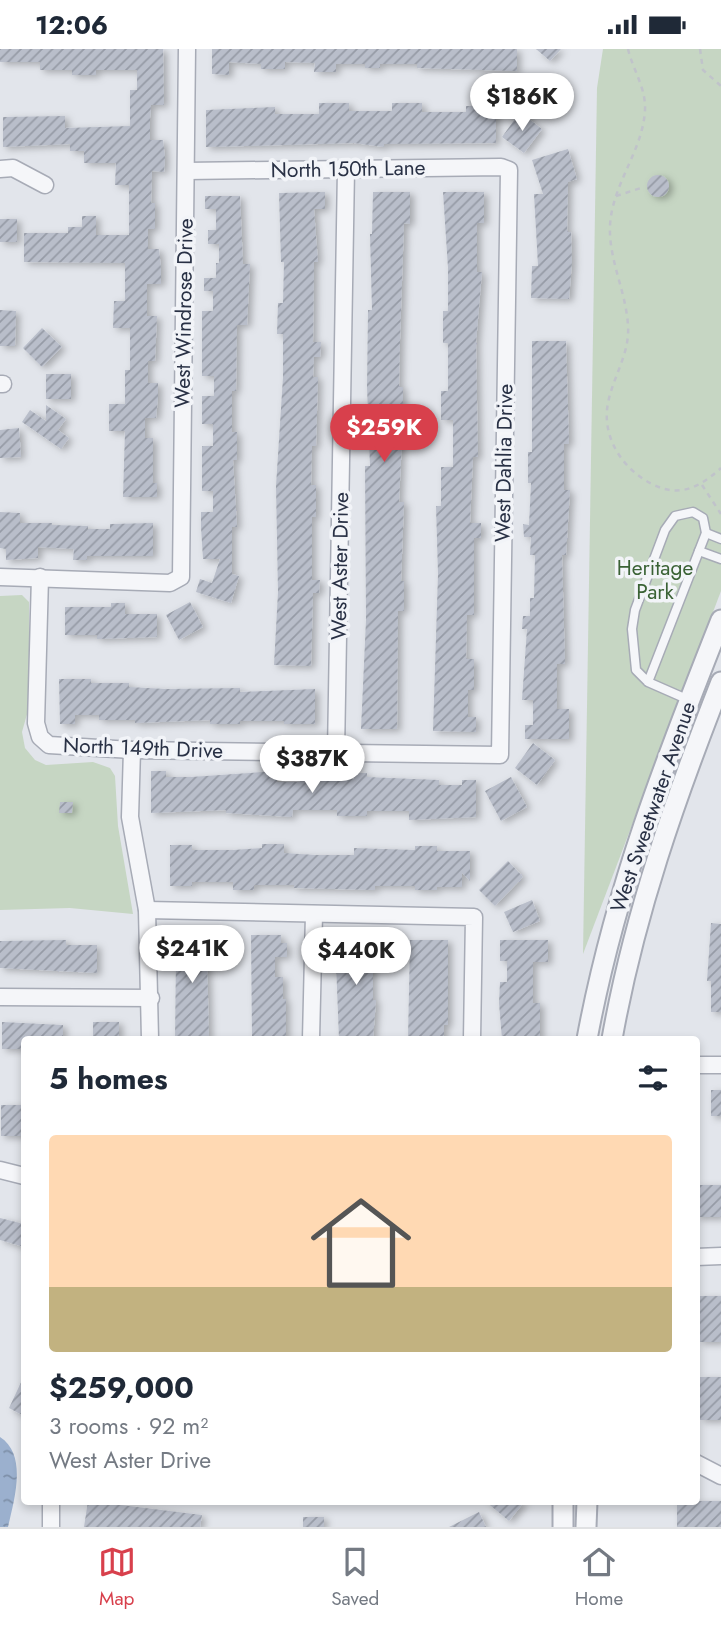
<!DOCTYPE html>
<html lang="en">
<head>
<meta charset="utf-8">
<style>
  body { margin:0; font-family:Jost,sans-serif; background:#f6f6f7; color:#1f2937; height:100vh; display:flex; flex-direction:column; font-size:26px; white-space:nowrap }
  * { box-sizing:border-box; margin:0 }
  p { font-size:23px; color:#747a83 }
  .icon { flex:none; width:38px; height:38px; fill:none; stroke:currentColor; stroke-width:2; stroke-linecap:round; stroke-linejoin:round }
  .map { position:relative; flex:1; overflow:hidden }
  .drawer { position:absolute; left:21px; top:987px; width:679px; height:469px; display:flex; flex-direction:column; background:#fff; border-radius:7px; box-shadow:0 4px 10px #0003 }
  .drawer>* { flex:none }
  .price { position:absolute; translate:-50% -60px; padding:0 16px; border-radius:24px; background:#fff; color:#222; font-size:23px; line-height:46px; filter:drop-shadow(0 2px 4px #0008) }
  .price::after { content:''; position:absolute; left:50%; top:42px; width:21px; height:16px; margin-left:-10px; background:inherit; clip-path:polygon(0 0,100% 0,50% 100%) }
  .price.on { background:#d8404c; color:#fff }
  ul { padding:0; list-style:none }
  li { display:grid; align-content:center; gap:14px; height:371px; padding:0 28px }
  li span { display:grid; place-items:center; height:217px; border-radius:7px; color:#555 }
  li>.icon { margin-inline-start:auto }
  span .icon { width:126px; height:126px; fill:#fffc; stroke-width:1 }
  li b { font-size:30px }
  h2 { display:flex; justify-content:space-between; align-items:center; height:84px; padding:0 28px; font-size:30px }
  .status { display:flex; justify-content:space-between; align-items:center; height:49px; padding:0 35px; background:#fff; direction:ltr }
  .status svg { height:19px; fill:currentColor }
  .menu { display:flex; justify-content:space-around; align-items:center; height:98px; border-top:2px solid #e0e1e3; background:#fff; font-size:19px; color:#747a83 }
  .menu a { display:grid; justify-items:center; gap:4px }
  .menu .on { color:#d8404c }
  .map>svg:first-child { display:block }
</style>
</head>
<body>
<div class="status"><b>12:06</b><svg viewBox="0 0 49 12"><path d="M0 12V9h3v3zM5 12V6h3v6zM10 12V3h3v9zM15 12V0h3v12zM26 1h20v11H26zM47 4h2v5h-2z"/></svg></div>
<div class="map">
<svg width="721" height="1478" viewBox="0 0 721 1478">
  <defs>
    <pattern id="water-ripples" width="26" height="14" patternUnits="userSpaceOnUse" patternTransform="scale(1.75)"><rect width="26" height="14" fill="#9bb0ce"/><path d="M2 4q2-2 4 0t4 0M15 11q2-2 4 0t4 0" fill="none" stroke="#7e90a9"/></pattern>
    <pattern id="building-hatch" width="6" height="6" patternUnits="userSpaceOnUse" patternTransform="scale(1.75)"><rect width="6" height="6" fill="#b9beca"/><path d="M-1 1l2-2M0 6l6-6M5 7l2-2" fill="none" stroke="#969ba6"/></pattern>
    <filter id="shadow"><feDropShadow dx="4" dy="2.5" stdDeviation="3.5" flood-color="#0004"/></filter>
  </defs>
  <rect width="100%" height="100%" fill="#e2e5eb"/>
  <g fill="#c6d6c3">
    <polygon points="603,0 721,0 721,542 583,905 597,39"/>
    <polygon points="22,546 29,553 29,658 22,683 25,699 35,711 46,716 93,713 110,719 115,727 118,777 133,865 70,859 0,861 0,547"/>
  </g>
  <path fill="url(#water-ripples)" d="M0,1388C28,1406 14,1451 8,1478H0Z"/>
  <g fill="url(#building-hatch)" filter="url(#shadow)">
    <polygon points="0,0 163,0 164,56 151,56 150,69 150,91 163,91 165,109 164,123 152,122 151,154 155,154 155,180 148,180 148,200 159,200 161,220 161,235 147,235 147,267 157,267 155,312 148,312 148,334 158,334 158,349 156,369 145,369 145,389 153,389 153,434 157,434 157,448 123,448 125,382 109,382 109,355 125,355 125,321 130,321 130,279 113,279 114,252 125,252 125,214 24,213 24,184 68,184 68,178 82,178 82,167 96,167 96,186 129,186 129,136 115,136 116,114 84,114 84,102 70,102 70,95 3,98 3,68 65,67 65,79 130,77 130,41 137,41 137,21 96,21 96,26 72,26 72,21 40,21 40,13 0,13"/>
    <polygon points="212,0 517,0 517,22 417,19 417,15 380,15 380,19 365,19 365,15 336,15 336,23 314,23 315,14 285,13 285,20 261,20 261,15 229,13 229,26 212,25"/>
    <polygon points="536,0 561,0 550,12"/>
    <polygon points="319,54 349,54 349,62 392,62 392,54 422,54 422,63 466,63 466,57 496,57 496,94 384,95 384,98 354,94 206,98 206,61 275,58 275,65 319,65"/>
    <polygon points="520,63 542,80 524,104 502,88"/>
    <polygon points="568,100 577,130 568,133 567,183 571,183 572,213 569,250 531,249 532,217 538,217 534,145 543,145 532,111"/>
    <circle cx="658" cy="137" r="11"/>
    <polygon points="325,143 325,160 314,160 318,213 314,213 313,293 321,293 320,308 314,308 313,328 318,328 316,397 312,397 311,436 316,436 316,468 312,468 312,531 320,531 319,544 313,544 311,617 274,616 278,543 276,437 283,328 283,285 277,285 278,254 283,254 284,213 281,213 279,144"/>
    <polygon points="373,143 410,143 410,175 404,174 400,291 399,338 403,338 403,370 399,453 404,453 401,532 404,532 404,562 398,562 397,680 361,680 366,571 365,417 370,417 367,338 368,261 372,261 370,185 372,185"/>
    <polygon points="443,143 484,143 484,174 477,174 477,223 482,223 476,294 478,408 473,408 470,474 481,474 481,489 474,489 474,566 467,566 466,610 474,610 474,641 468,641 468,668 476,668 476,683 433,682 438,525 436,457 441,457 441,418 453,418 453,371 441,371 441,342 448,342 448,294 443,294 443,262 448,262 448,219"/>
    <polygon points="205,147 240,147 243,215 250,215 247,276 237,276 236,342 232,342 232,383 237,383 237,411 233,411 237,478 232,478 232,525 239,527 231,554 196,543 200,530 212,534 220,510 203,510 201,478 201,463 213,463 213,442 202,442 202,397 213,397 213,375 202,375 202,347 214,347 214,327 202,327 202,262 213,262 213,242 204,242 204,229 216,229 216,214 219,214 219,195 208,195 208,181 216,181 216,160 205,160"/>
    <rect x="0" y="170" width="17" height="23"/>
    <polygon points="0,261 16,262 15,297 0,297"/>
    <polygon points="42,279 62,298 42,318 23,299"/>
    <polygon points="532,292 566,292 569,395 564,395 564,441 570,441 566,506 562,506 565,615 557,615 557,660 569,660 569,690 525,690 525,676 533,676 533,651 522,651 527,580 522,580 523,567 530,567 530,549 534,549 535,506 530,506 531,488 524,488 523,475 529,476 531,434 528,434 528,403 532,403"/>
    <rect x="46" y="325" width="25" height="25"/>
    <polygon points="46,356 66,370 58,381 69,389 61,400 22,373 30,361 46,372"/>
    <polygon points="19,379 21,408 0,409 0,381"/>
    <polygon points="0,463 20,464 20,474 52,474 52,476 88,477 88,480 110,480 110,475 153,474 153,507 87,507 87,511 73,511 74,500 38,498 38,509 6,511 6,500 0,499"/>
    <polygon points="190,553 203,578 179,591 166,566"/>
    <polygon points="111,554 125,554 125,565 157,565 157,588 97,590 97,586 65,586 65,558 111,558"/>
    <polygon points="59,630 91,630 91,634 129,634 129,638 166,640 240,639 240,643 315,640 315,675 284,675 284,672 240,672 240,675 210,675 210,671 135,674 135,671 99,671 99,666 75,666 75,675 60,675"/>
    <polygon points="533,694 555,711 537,736 515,719"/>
    <polygon points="151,722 166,722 166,728 191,728 277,722 277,733 300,733 300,726 354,730 354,724 367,724 367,728 439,731 439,736 462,736 462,731 476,731 476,768 409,771 409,762 367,762 367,767 337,767 337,761 293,761 292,768 226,764 226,761 151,764"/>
    <polygon points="511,728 527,758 501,772 485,742"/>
    <polygon points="60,753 73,753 72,764 59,764"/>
    <polygon points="262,795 284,795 284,804 316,806 354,806 354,799 415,801 415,797 437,797 437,802 470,802 470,832 462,824 462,838 437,838 437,841 415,841 415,837 375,837 375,841 294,839 294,836 254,836 254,841 233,841 233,833 192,833 192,837 170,837 170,796 192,796 192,801 233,801 262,799"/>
    <polygon points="508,812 523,828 495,857 479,841"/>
    <polygon points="532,851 540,872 513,883 504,863"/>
    <polygon points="711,874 721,875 721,963 711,963 711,932 707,932"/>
    <polygon points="173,885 214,885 214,907 207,907 209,990 175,990 176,907 173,907"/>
    <polygon points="251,886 281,886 281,894 287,894 287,908 275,908 275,928 283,928 283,950 286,950 286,990 252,990"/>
    <polygon points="335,888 377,888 377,911 373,911 373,951 376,951 373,990 339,990"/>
    <polygon points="66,891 66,896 97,896 97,924 0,919 0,892"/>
    <polygon points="410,891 448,891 448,976 444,976 444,990 408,990"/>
    <polygon points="500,891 548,891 548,913 533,913 533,954 540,954 540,990 502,990 499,954 500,933 507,933 507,912 500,912"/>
    <polygon points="2,973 63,976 63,990 24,990 24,1000 2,1000"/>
    <rect x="93" y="973" width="26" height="17"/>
    <rect x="711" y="1041" width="10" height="26"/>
    <rect x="1" y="1056" width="23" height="31"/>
    <rect x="696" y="1136" width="25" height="32"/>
    <polygon points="0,1169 24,1175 24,1198 0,1191"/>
    <rect x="699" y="1247" width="22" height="46"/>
    <polygon points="24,1327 24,1367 9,1359"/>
    <rect x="700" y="1328" width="21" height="43"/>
    <polygon points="88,1452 202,1466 200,1478 84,1478"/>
    <polygon points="485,1452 525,1452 509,1472"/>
    <rect x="677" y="1452" width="44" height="26"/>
    <polygon points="479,1463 486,1478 449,1478"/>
    <rect x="303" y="1468" width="21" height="10"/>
  </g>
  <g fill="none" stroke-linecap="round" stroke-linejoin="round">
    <g stroke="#a7abb6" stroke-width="11">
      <g id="service">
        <polyline points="706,484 721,490"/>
        <polyline points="699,502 721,510"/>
        <polyline points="648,633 706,484 703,469 693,463 675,467 665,481 635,561 632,580 636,621 648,633 689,651"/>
      </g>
    </g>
    <g stroke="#a7abb6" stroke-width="19">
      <g id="minor">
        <polyline points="0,120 13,119 45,136"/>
        <polyline points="0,335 3,335"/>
        <polyline points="0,528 170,534 181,528 187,0"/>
        <polyline points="40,528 36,674 40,688 49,696 132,701 500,706 509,121 501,118 186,122"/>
        <polyline points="132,701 130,768 147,861 150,990"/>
        <polyline points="336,704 346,120"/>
        <polyline points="147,861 474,868 472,990"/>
        <polyline points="0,948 151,949"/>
        <polyline points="311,990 314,865"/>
        <polyline points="696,1016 721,1016"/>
        <polyline points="0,1121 24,1127"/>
        <polyline points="696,1208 721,1207"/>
        <polyline points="696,1414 721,1427"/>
        <polyline points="51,1478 51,1452"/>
      </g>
    </g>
    <g stroke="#a7abb6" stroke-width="23">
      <g id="tertiary">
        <path d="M587,990C615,840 665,712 721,571"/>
        <path d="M612,990C634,866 675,750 721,633"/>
        <polyline points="563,1478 563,1452"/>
        <polyline points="586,1478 587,1452"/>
      </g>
    </g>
    <g stroke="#c0c3ca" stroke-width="2.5" stroke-dasharray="5 5" stroke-linecap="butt">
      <path d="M628,0C633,21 646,39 645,61C643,99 617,129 611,167C605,205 626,239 628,277C630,304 613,328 608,354C601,389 624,422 654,436C681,449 701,437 721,419"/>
      <polyline points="700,0 703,21 721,37"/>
      <polyline points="616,147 641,139"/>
      <polyline points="702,436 721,465"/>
    </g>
    <use href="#service" stroke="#f5f6f9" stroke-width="8"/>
    <use href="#minor" stroke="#f5f6f9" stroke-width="16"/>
    <use href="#tertiary" stroke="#f5f6f9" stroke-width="19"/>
  </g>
  <g text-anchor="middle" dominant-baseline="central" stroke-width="7" stroke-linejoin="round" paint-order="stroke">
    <g font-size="21" fill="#293145" stroke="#f2f4f8">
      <text transform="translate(348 120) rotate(-1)">North 150th Lane</text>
      <text transform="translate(184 264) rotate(-89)">West Windrose Drive</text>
      <text transform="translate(504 414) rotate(-89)">West Dahlia Drive</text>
      <text transform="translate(340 517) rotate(-89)">West Aster Drive</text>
      <text transform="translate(143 699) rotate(2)">North 149th Drive</text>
      <text transform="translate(653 758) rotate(-71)">West Sweetwater Avenue</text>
    </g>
    <g font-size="21" fill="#3a6235" stroke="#f2f4f8">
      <text x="655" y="519">Heritage<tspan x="655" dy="24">Park</tspan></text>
    </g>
  </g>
</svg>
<b class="price" style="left:522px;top:84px">$186K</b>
<b class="price on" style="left:384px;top:415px">$259K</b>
<b class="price" style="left:312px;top:746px">$387K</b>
<b class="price" style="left:192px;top:936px">$241K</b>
<b class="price" style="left:356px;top:938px">$440K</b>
<section class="drawer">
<h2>5 homes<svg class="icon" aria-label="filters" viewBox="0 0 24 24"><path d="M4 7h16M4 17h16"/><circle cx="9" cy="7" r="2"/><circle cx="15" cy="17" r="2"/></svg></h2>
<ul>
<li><span style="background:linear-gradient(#ffd9b3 70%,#c2b280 0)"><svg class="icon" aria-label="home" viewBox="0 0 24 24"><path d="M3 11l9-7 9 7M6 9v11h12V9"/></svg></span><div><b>$259,000</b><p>3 rooms · 92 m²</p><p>West Aster Drive</p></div></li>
</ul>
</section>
</div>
<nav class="menu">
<a class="on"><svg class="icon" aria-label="map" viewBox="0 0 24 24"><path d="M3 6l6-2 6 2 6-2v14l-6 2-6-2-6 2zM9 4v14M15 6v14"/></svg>Map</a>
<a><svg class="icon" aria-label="saved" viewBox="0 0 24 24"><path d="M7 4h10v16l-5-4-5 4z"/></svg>Saved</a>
<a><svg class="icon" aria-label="home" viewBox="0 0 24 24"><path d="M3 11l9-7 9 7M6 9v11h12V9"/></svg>Home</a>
</nav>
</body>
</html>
